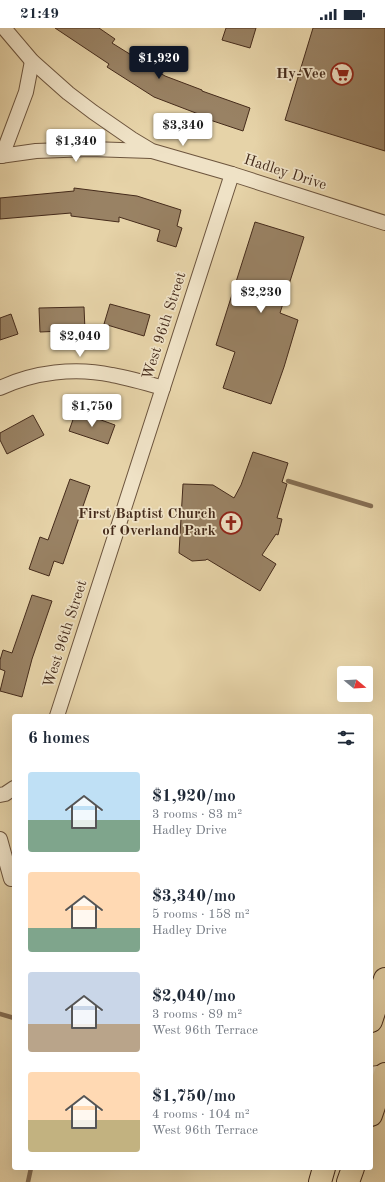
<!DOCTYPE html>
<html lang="en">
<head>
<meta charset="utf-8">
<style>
  body { margin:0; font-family:"Old Standard TT",serif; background:#f2f2f3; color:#1f2937; height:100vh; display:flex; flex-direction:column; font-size:15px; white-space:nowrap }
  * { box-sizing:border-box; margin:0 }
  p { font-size:13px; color:#747a83 }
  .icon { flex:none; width:22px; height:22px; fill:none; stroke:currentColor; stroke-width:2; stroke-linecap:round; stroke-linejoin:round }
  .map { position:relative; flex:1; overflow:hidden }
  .details { position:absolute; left:12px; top:686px; width:361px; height:456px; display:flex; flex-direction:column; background:#fff; border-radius:4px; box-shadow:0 4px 16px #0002 }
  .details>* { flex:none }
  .needle { width:26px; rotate:108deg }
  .fabs { position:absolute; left:337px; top:638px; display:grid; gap:8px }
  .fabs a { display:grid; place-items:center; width:36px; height:36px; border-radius:4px; background:#fff; box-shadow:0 4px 16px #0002; font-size:20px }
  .price { position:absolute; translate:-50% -34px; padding:0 9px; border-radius:4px; background:#fff; color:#222; font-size:13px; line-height:26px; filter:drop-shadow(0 1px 2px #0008) }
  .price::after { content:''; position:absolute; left:50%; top:24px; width:12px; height:9px; margin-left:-6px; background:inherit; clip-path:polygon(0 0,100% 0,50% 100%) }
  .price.on { background:#111827; color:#fff }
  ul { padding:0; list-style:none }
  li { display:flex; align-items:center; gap:12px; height:100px; padding:0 16px }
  li span { display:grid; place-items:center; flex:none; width:112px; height:80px; border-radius:4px; color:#555 }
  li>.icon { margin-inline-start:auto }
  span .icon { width:48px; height:48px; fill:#fffc; stroke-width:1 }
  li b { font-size:17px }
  h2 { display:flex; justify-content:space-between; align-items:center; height:48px; padding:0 16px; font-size:17px }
  .status { display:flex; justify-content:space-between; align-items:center; height:28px; padding:0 20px; background:#fff; direction:ltr }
  .status svg { height:11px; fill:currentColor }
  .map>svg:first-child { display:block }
</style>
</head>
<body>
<div class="status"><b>21:49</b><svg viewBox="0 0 49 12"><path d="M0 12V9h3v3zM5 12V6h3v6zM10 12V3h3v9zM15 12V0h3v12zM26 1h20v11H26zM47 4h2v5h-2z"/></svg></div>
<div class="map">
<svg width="385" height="1154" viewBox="0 0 385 1154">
  <rect width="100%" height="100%" fill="#e6d3a8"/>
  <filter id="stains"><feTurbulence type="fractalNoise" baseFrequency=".005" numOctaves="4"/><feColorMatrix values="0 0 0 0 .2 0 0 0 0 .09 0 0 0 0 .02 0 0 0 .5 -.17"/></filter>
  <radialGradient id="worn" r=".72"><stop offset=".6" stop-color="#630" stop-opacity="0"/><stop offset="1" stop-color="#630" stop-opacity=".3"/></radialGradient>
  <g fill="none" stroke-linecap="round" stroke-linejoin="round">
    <g stroke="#856e53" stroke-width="4.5">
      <polyline points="288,453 371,478"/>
      <polyline points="0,986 14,990"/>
      <polyline points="28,1154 31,1140"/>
    </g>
  </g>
  <g fill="#998264" stroke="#452b1b">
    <polygon points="55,0 99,0 115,11 112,15 165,48 202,62 202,63 250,80 243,103 201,89 201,87 154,69 107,39 109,36"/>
    <polygon points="226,0 256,0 250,20 222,12"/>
    <polygon points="313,0 385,0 385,123 285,92"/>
    <polygon points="74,160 137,168 181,182 177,198 182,200 176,219 157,213 160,202 119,189 119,194 71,188 71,185 0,191 0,170 74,163"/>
    <polygon points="255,194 304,209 280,285 298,292 284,339 271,376 223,360 235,324 216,317"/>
    <polygon points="110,276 150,287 144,308 104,296"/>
    <polygon points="84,279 85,302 40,304 39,280"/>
    <polygon points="11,286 18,306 0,312 0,290"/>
    <polygon points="76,383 115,397 108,416 69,403"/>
    <polygon points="33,387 44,407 7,426 0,412 0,405"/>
    <polygon points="253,424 288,435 282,454 287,456 277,490 282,491 278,507 276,506 262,527 276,536 260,563 207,531 206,532 192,533 179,525 183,456 213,457 234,470 241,457"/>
    <polygon points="70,451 90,458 63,536 54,533 49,548 29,541 40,509 48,512"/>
    <polygon points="32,567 52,573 32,631 22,669 0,663 5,643 0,641 0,632 3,622 12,625"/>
  </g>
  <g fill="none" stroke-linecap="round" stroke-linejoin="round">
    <g stroke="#6d553e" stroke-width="16">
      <g id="street">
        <polyline points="4,0 32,33 68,65 93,84 132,111 152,123 232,146 385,195"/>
        <polyline points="0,128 36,123 90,121 151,123"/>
        <polyline points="2,128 26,64 32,33"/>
        <path d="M0,360C34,344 75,339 112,347C129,350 146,355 163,360"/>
        <polyline points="57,688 232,146"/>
        <polyline points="0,767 5,766 14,760"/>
        <polyline points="0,811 11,851"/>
        <polyline points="371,1046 385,1044"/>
      </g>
    </g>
    <g stroke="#452b1b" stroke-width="24">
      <g id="primary">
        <polyline points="371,993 385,951"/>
        <polyline points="371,1087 385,1046"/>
        <polyline points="320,1154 324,1140"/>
        <polyline points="348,1154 353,1140"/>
      </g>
    </g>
    <use href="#street" stroke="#efe2c6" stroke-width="14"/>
    <use href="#primary" stroke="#e6d3a8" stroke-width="22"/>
  </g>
  <defs>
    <g id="supermarket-ring" transform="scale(1.15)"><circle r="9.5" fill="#efe2c6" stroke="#8f2418" stroke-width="1.5"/><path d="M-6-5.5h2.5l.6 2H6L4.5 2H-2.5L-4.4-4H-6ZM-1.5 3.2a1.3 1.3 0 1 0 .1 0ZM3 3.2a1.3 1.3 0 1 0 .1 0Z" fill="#8f2418"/></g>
    <g id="church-ring" transform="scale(1.15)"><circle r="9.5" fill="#efe2c6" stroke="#8f2418" stroke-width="1.5"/><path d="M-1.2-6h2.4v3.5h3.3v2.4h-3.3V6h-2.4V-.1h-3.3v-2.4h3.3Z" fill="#8f2418"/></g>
  </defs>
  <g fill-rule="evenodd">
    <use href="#supermarket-ring" x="342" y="46"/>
    <use href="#church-ring" x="231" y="495"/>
  </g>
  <g text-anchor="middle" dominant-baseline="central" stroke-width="3.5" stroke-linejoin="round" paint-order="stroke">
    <g font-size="15" font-weight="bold" fill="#452b1b" stroke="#efe2c6" text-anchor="end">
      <text x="326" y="46">Hy-Vee</text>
      <text x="216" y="486">First Baptist Church<tspan x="216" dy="17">of Overland Park</tspan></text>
    </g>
    <g font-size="15" fill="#452b1b" stroke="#efe2c6">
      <text transform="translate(285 145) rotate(18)">Hadley Drive</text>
      <text transform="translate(165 298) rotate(-72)">West 96th Street</text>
      <text transform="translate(66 606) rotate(-72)">West 96th Street</text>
    </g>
  </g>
  <rect width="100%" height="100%" filter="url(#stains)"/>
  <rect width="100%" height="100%" fill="url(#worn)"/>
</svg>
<div class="fabs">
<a><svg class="needle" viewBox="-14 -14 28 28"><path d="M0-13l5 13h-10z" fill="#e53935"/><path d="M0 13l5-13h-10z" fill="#747a83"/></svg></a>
</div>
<b class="price on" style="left:159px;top:52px">$1,920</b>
<b class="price" style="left:183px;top:119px">$3,340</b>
<b class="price" style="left:76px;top:135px">$1,340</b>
<b class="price" style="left:261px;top:286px">$2,230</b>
<b class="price" style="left:80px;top:330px">$2,040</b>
<b class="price" style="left:92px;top:400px">$1,750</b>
<section class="details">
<h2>6 homes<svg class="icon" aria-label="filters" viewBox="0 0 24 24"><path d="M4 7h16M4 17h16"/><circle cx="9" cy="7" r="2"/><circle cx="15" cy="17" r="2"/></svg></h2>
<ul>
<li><span style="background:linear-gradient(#bfe0f5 60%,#7fa58c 0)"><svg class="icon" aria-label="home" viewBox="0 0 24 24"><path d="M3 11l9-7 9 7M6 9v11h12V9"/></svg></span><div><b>$1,920/mo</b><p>3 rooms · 83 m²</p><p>Hadley Drive</p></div></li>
<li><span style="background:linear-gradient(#ffd9b3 70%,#7fa58c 0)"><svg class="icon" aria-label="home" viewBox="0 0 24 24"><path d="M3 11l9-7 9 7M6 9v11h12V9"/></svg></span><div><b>$3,340/mo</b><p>5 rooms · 158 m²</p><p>Hadley Drive</p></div></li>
<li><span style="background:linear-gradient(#c9d6e8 65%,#b9a48a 0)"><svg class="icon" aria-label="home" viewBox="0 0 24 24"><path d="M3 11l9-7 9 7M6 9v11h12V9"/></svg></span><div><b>$2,040/mo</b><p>3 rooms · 89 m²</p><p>West 96th Terrace</p></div></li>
<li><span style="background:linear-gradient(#ffd9b3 60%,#c2b280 0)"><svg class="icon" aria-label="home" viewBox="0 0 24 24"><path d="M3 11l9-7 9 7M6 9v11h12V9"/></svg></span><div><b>$1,750/mo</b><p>4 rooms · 104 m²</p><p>West 96th Terrace</p></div></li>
</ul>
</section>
</div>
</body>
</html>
